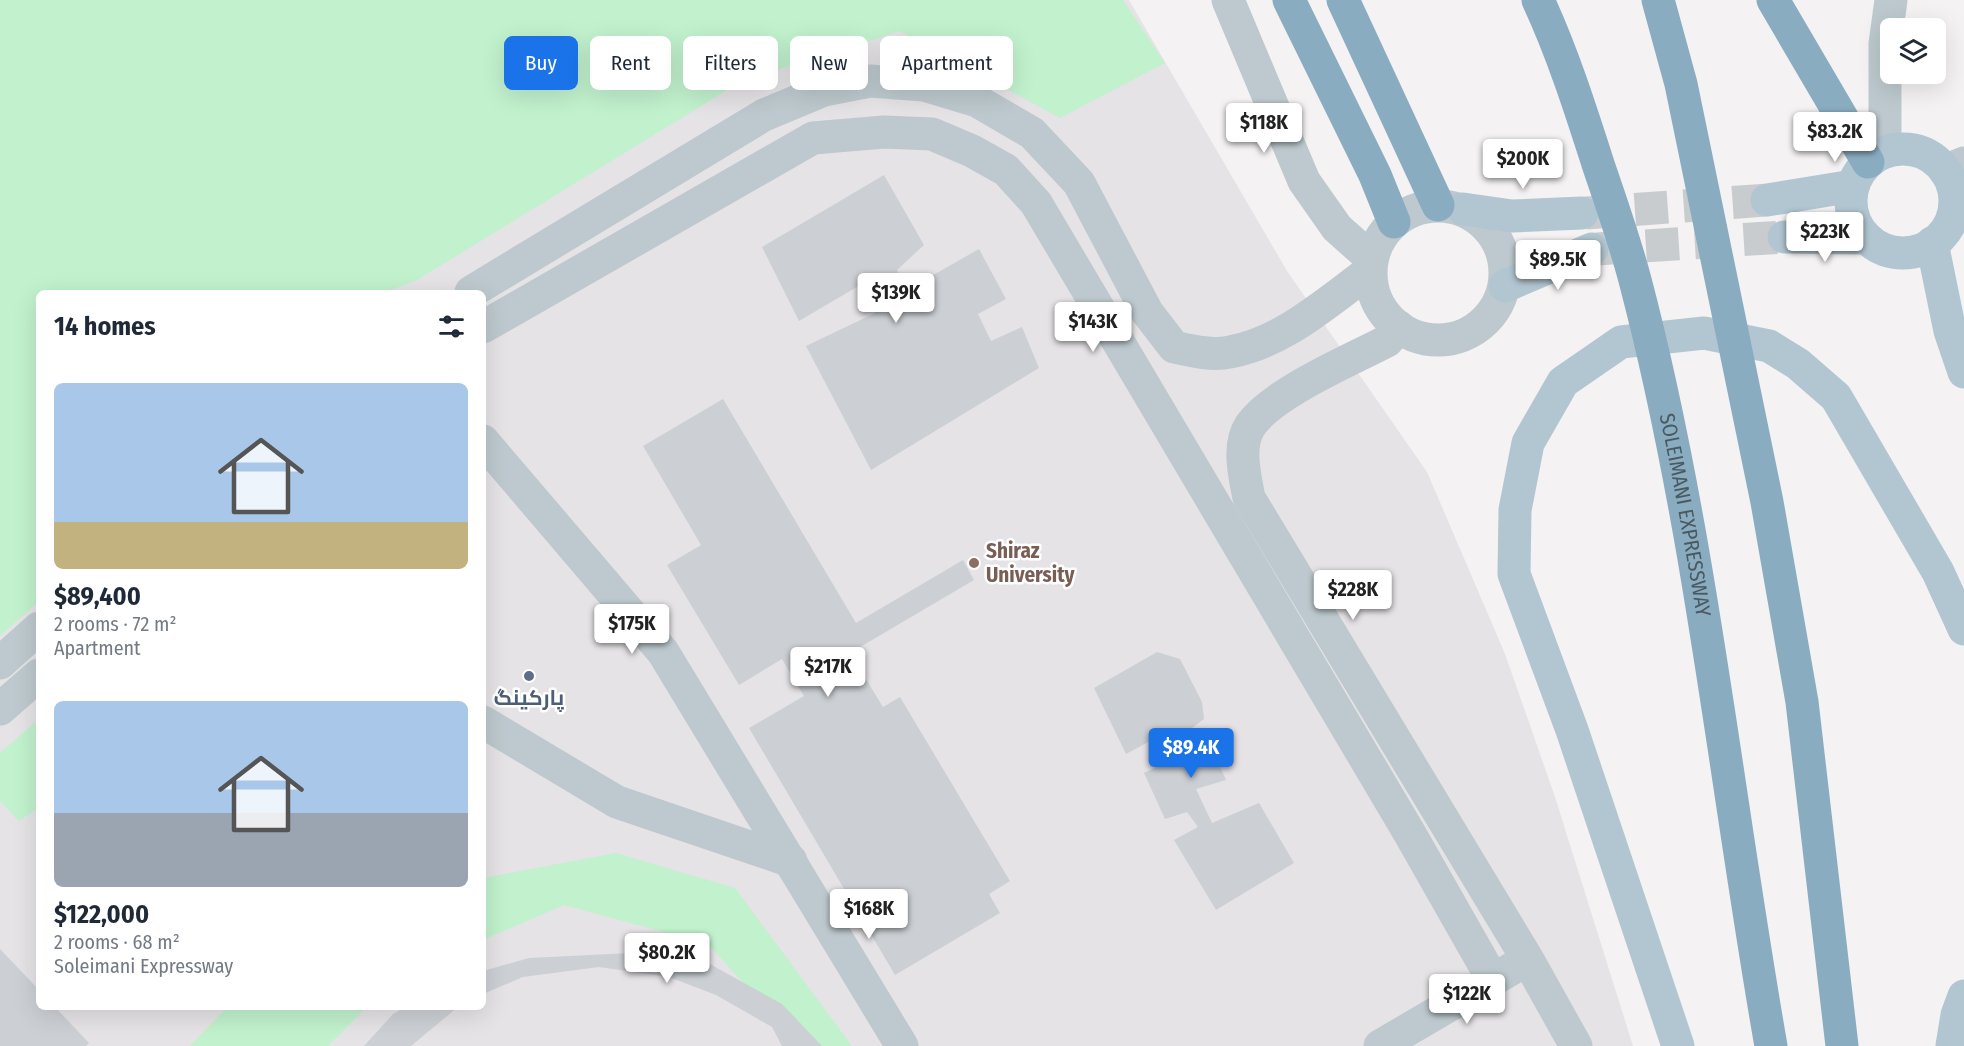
<!DOCTYPE html>
<html lang="en">
<head>
<meta charset="utf-8">
<style>
  body { margin:0; font-family:"Fira Sans Condensed",Cairo,sans-serif; background:#f6f6f7; color:#1f2937; height:100vh; display:flex; flex-direction:column; font-size:22px; white-space:nowrap }
  * { box-sizing:border-box; margin:0 }
  p { font-size:20px; color:#747a83 }
  .icon { flex:none; width:33px; height:33px; fill:none; stroke:currentColor; stroke-width:2; stroke-linecap:round; stroke-linejoin:round }
  .map { position:relative; flex:1; overflow:hidden }
  .side { position:absolute; left:36px; top:290px; width:450px; height:720px; display:flex; flex-direction:column; background:#fff; border-radius:9px; box-shadow:0 6px 24px #0002 }
  .side>* { flex:none }
  .guide { position:absolute; left:504px; top:36px; width:570px; height:54px; display:flex; gap:12px }
  .fabs { position:absolute; left:1880px; top:18px; display:grid; gap:12px }
  .fabs a { display:grid; place-items:center; width:66px; height:66px; border-radius:9px; background:#fff; box-shadow:0 6px 24px #0002; font-size:30px }
  .price { position:absolute; translate:-50% -51px; padding:0 14px; border-radius:6px; background:#fff; color:#222; font-size:20px; line-height:39px; filter:drop-shadow(0 2px 3px #0008) }
  .price::after { content:''; position:absolute; left:50%; top:36px; width:18px; height:14px; margin-left:-9px; background:inherit; clip-path:polygon(0 0,100% 0,50% 100%) }
  .price.current { background:#1a73e8; color:#fff }
  ul { padding:0; list-style:none }
  li { display:grid; align-content:center; gap:12px; height:318px; padding:0 18px }
  li span { display:grid; place-items:center; height:186px; border-radius:9px; color:#555 }
  li>.icon { margin-inline-start:auto }
  span .icon { width:108px; height:108px; fill:#fffc; stroke-width:1 }
  li b { font-size:26px }
  h2 { display:flex; justify-content:space-between; align-items:center; height:72px; padding:0 18px; font-size:26px }
  .pill { padding:0 21px; border-radius:9px; background:#fff; box-shadow:0 6px 24px #0002; font-size:21px; line-height:54px }
  .pill.current { background:#1a73e8; color:#fff }
  .map>svg:first-child { display:block }
</style>
</head>
<body>
<div class="map">
<svg width="1964" height="1046" viewBox="0 0 1964 1046">
  <rect width="100%" height="100%" fill="#f4f2f2"/>
  <path fill="#e5e3e5" fill-rule="evenodd" d="M0,0H1129L1287,271L1427,472L1505,654L1555,797L1633,1046H0ZM39,292H483V1006H39Z"/>
  <g fill="#c1f1cd">
    <polygon points="0,0 1123,0 1165,63 1060,118 900,31 742,81 417,280 386,292 39,292 39,601 0,636"/>
    <polygon points="39,719 39,807 19,821 0,801 0,753"/>
    <polygon points="616,853 735,888 852,1046 800,1046 708,944 564,905 483,940 483,878"/>
    <polygon points="228,1006 367,1006 367,1007 328,1046 190,1046"/>
  </g>
  <g fill="#ccd0d4">
    <polygon points="884,175 924,245 897,270 905,291 979,249 1006,299 978,314 991,341 1022,327 1039,368 871,470 806,346 875,313 862,284 799,321 762,247"/>
    <polygon points="723,399 856,623 963,560 974,580 850,653 883,707 900,697 1010,881 989,894 1000,913 895,975 749,728 804,696 782,659 739,685 667,565 701,545 643,446"/>
    <polygon points="1157,652 1180,659 1202,702 1204,719 1171,744 1183,764 1208,740 1226,780 1196,789 1212,823 1259,803 1294,863 1216,910 1174,840 1198,827 1187,812 1165,819 1144,773 1165,763 1152,740 1126,754 1094,688"/>
    <polygon points="0,949 39,990 39,1006 54,1006 89,1043 86,1046 0,1046"/>
    <polygon points="651,952 708,963 782,1004 822,1046 782,1046 772,1027 716,995 669,977 599,967 523,977 483,994 483,971 529,958"/>
    <polygon points="407,1006 459,1006 411,1046 364,1046 393,1014"/>
  </g>
  <g fill="none" stroke-linecap="round" stroke-linejoin="round">
    <g stroke="#c9ccce" stroke-width="33" stroke-dasharray="33 16" stroke-linecap="butt">
      <polyline points="1586,213 1767,200"/>
      <polyline points="1597,249 1784,237"/>
    </g>
    <g stroke="#bdc9ce" stroke-width="33">
      <polyline points="1228,0 1304,181 1337,228 1372,259"/>
      <polyline points="1885,152 1885,44 1891,0"/>
      <polyline points="1945,171 1964,163"/>
      <circle cx="1438" cy="273" r="67"/>
      <path d="M471,292L764,115L824,90L870,81L924,85L977,101L1032,133L1079,183L1147,312L1174,347C1192,351 1212,356 1230,352C1284,342 1327,302 1370,271"/>
      <polyline points="483,327 813,138 884,132 932,134 972,151 1006,170 1036,203 1410,834 1493,980"/>
      <path d="M1399,327L1387,341C1351,360 1272,393 1250,426C1237,446 1245,477 1249,498L1528,960L1576,1046"/>
      <polyline points="483,441 663,652 902,1046"/>
      <polyline points="0,663 39,628"/>
      <polyline points="0,709 39,675"/>
      <polyline points="483,722 617,802 791,861"/>
      <polyline points="1380,1046 1513,968"/>
    </g>
    <g stroke="#b2c6d1" stroke-width="33">
      <circle cx="1903" cy="201" r="52"/>
      <polyline points="1767,200 1853,186"/>
      <polyline points="1463,209 1512,216 1582,213"/>
      <polyline points="1784,237 1866,238"/>
      <polyline points="1932,243 1950,331 1964,372"/>
      <polyline points="1505,286 1592,249"/>
      <polyline points="1678,1046 1572,730 1514,574 1515,510 1528,443 1563,382 1621,342 1704,333 1769,346 1798,364 1836,397 1938,572 1964,629"/>
      <polyline points="1952,1046 1957,1015 1964,996"/>
    </g>
    <g stroke="#8aacc1" stroke-width="33">
      <polyline points="1289,0 1375,175 1394,222"/>
      <polyline points="1343,0 1438,205"/>
      <path id="s1" d="M1538,0C1563,54 1581,111 1599,167C1612,205 1625,242 1635,280C1701,531 1726,791 1771,1046"/>
      <polyline points="1658,0 1681,84 1767,502 1802,702 1842,1046"/>
      <polyline points="1773,0 1868,162"/>
    </g>
  </g>
  <circle fill="#8d6e63" stroke="#fff" stroke-width="2" cx="974" cy="563" r="6"/>
  <circle fill="#5c6f8a" stroke="#fff" stroke-width="2" cx="529" cy="676" r="6"/>
  <g text-anchor="middle" dominant-baseline="central" stroke-width="5" stroke-linejoin="round" paint-order="stroke">
    <g font-size="21" fill="#495960" stroke="#fff">
      <text stroke="none"><textPath href="#s1" startOffset="537">SOLEIMANI EXPRESSWAY</textPath></text>
    </g>
    <g font-size="21" font-weight="bold" fill="#785e54" stroke="#fff" text-anchor="start">
      <text x="986" y="551">Shiraz<tspan x="986" dy="24">University</tspan></text>
    </g>
    <g font-size="21" font-weight="bold" fill="#4e5e75" stroke="#fff">
      <text x="529" y="698">پارکینگ</text>
    </g>
  </g>
</svg>
<div class="fabs">
<a><svg class="icon" aria-label="layers" viewBox="0 0 24 24"><path d="M12 4l9 5-9 5-9-5zM3 14l9 5 9-5"/></svg></a>
</div>
<b class="price" style="left:1264px;top:154px">$118K</b>
<b class="price" style="left:1835px;top:163px">$83.2K</b>
<b class="price" style="left:1523px;top:190px">$200K</b>
<b class="price" style="left:1825px;top:263px">$223K</b>
<b class="price" style="left:1558px;top:291px">$89.5K</b>
<b class="price" style="left:896px;top:324px">$139K</b>
<b class="price" style="left:1093px;top:353px">$143K</b>
<b class="price" style="left:1353px;top:621px">$228K</b>
<b class="price" style="left:632px;top:655px">$175K</b>
<b class="price" style="left:828px;top:698px">$217K</b>
<b class="price current" style="left:1191px;top:779px">$89.4K</b>
<b class="price" style="left:869px;top:940px">$168K</b>
<b class="price" style="left:667px;top:984px">$80.2K</b>
<b class="price" style="left:1467px;top:1025px">$122K</b>
<div class="guide">
<a class="pill current">Buy</a>
<a class="pill">Rent</a>
<a class="pill">Filters</a>
<a class="pill">New</a>
<a class="pill">Apartment</a>
</div>
<section class="side">
<h2>14 homes<svg class="icon" aria-label="filters" viewBox="0 0 24 24"><path d="M4 7h16M4 17h16"/><circle cx="9" cy="7" r="2"/><circle cx="15" cy="17" r="2"/></svg></h2>
<ul>
<li><span style="background:linear-gradient(#a9c7e8 75%,#c2b280 0)"><svg class="icon" aria-label="home" viewBox="0 0 24 24"><path d="M3 11l9-7 9 7M6 9v11h12V9"/></svg></span><div><b>$89,400</b><p>2 rooms · 72 m²</p><p>Apartment</p></div></li>
<li><span style="background:linear-gradient(#a9c7e8 60%,#9aa5b1 0)"><svg class="icon" aria-label="home" viewBox="0 0 24 24"><path d="M3 11l9-7 9 7M6 9v11h12V9"/></svg></span><div><b>$122,000</b><p>2 rooms · 68 m²</p><p>Soleimani Expressway</p></div></li>
</ul>
</section>
</div>
</body>
</html>
